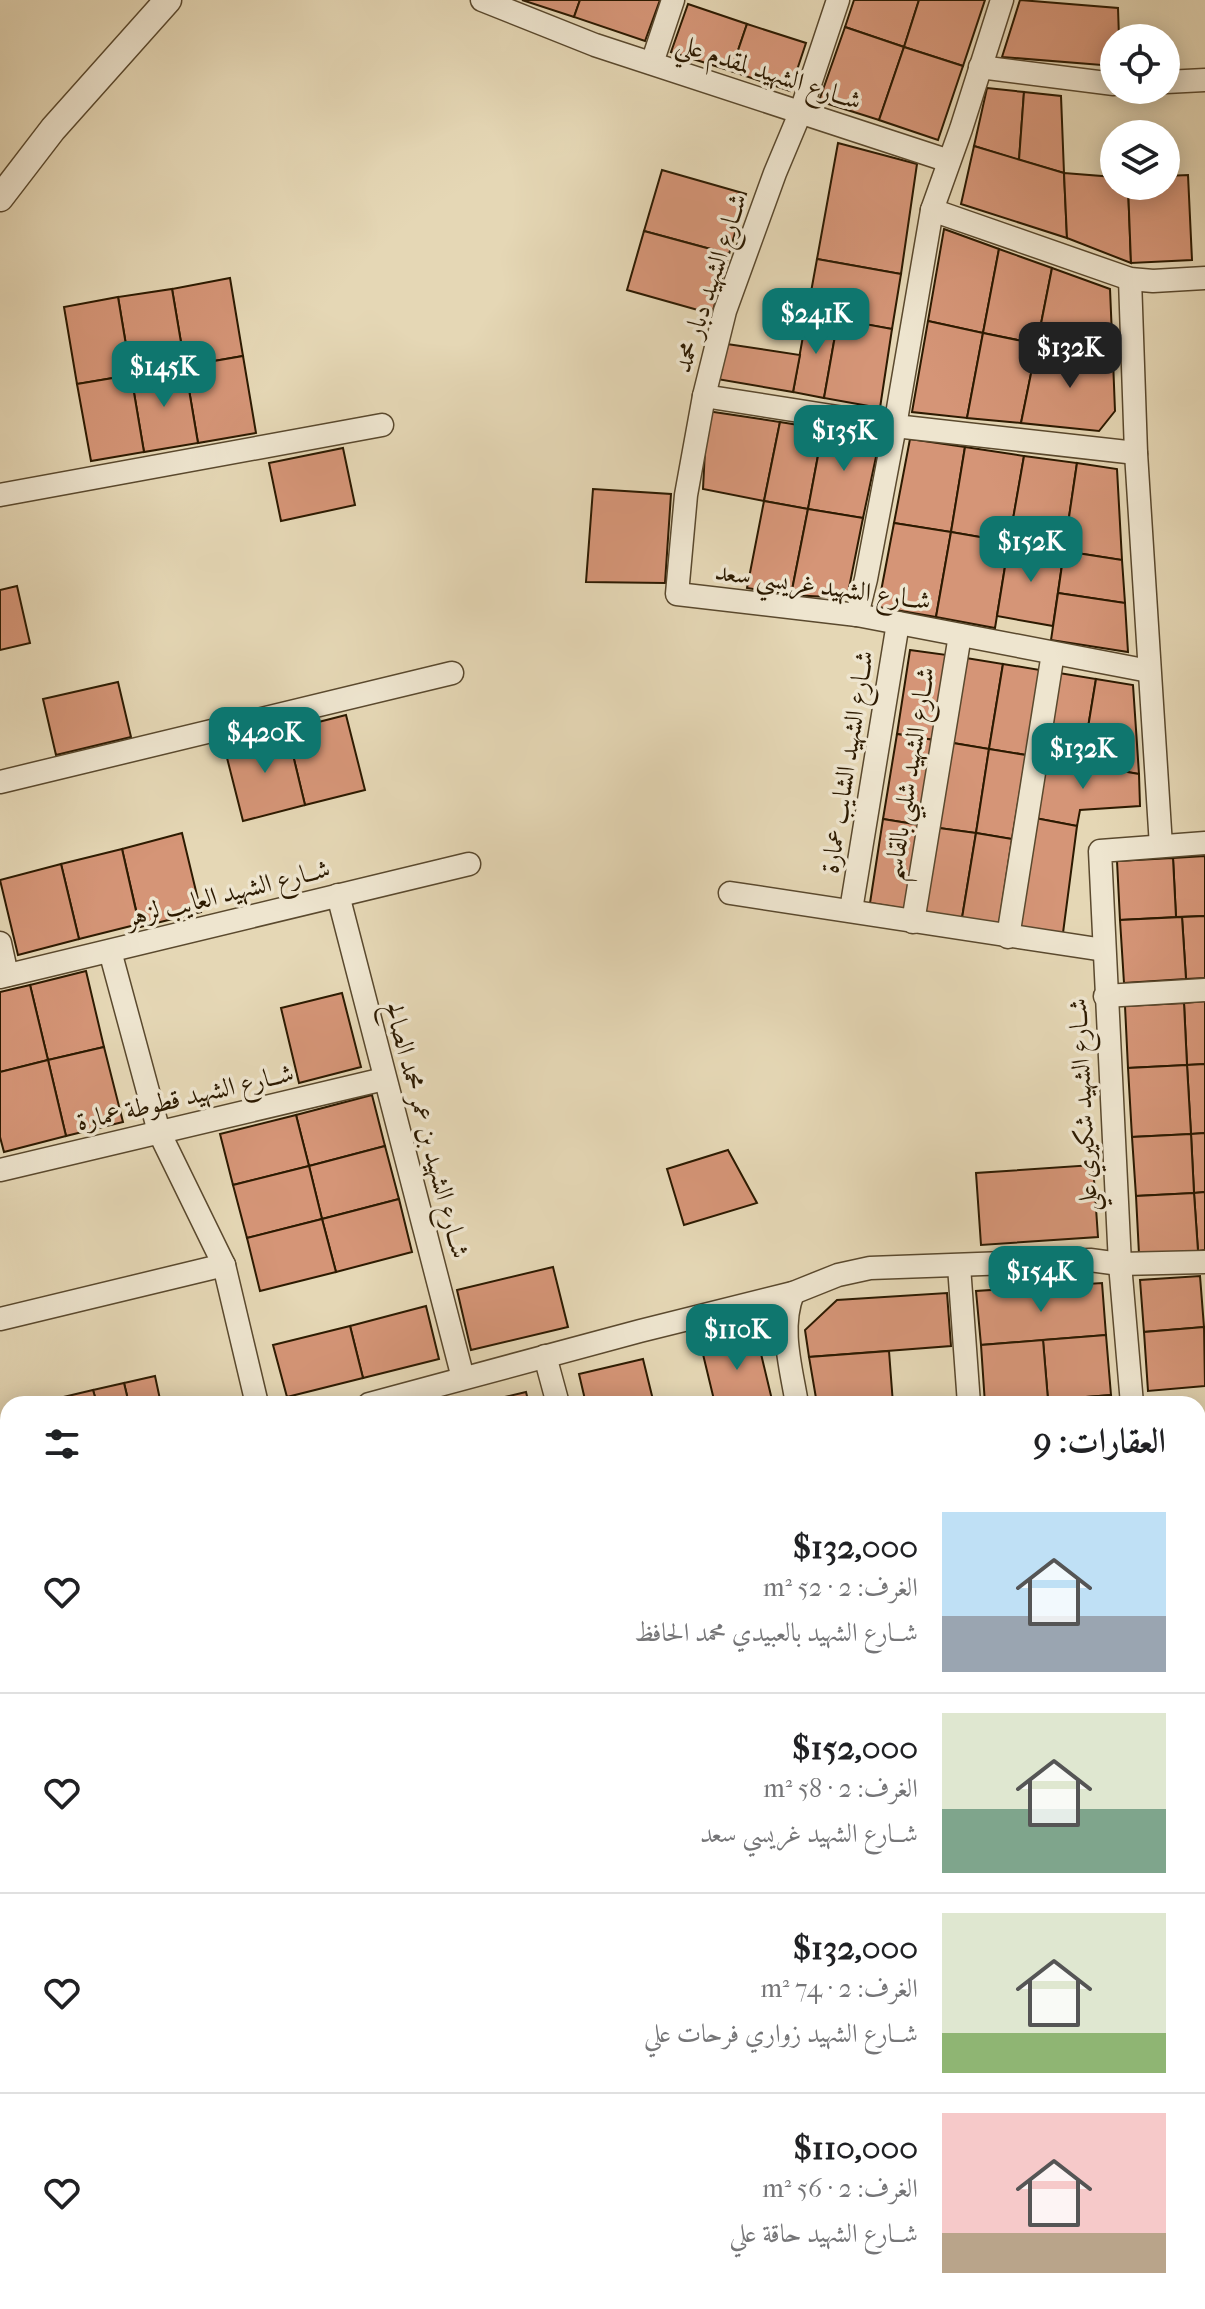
<!DOCTYPE html>
<html lang="ar">
<head>
<meta charset="utf-8">
<style>
  body { margin:0; font-family:"IM FELL French Canon",Amiri,serif; background:#f6f6f6; color:#202124; direction:rtl; height:100vh; display:flex; flex-direction:column; font-size:30px; white-space:nowrap }
  * { box-sizing:border-box; margin:0 }
  p { font-size:26px; color:#757577 }
  .icon { flex:none; width:44px; height:44px; fill:none; stroke:currentColor; stroke-width:2; stroke-linecap:round; stroke-linejoin:round }
  .map { position:relative; flex:1; overflow:hidden; direction:ltr }
  .drawer { position:absolute; left:0px; top:1396px; width:1206px; height:914px; display:flex; flex-direction:column; background:#fff; border-radius:24px 24px 0 0; box-shadow:0 4px 20px #0003; direction:rtl }
  .drawer>* { flex:none }
  .controls { position:absolute; left:1100px; top:24px; display:grid; gap:16px }
  .controls a { display:grid; place-items:center; width:80px; height:80px; border-radius:50%; background:#fff; box-shadow:0 4px 20px #0003; font-size:40px }
  .price { position:absolute; translate:-50% -68px; padding:0 18px; border-radius:16px; background:#0f766e; color:#fff; font-size:26px; line-height:52px; filter:drop-shadow(0 2px 4px #0008) }
  .price::after { content:''; position:absolute; left:50%; top:48px; width:24px; height:18px; margin-left:-12px; background:inherit; clip-path:polygon(0 0,100% 0,50% 100%) }
  .price.on { background:#222; color:#fff }
  ul { padding:0; list-style:none }
  li { display:flex; align-items:center; gap:24px; height:200px; padding:0 40px }
  li+li { border-top:2px solid #e0e0e0 }
  li span { display:grid; place-items:center; flex:none; width:224px; height:160px; border-radius:0px; color:#555 }
  li>.icon { margin-inline-start:auto }
  span .icon { width:96px; height:96px; fill:#fffc; stroke-width:1 }
  li b { font-size:34px }
  h2 { display:flex; justify-content:space-between; align-items:center; height:96px; padding:0 40px; font-size:34px }
  .map>svg:first-child { display:block }
</style>
</head>
<body>
<div class="map">
<svg width="1205" height="2309" viewBox="0 0 1205 2309">
  <rect width="100%" height="100%" fill="#e5d7b5"/>
  <filter id="stains"><feTurbulence type="fractalNoise" baseFrequency=".0025" numOctaves="4"/><feColorMatrix values="0 0 0 0 .2 0 0 0 0 .09 0 0 0 0 .02 0 0 0 .5 -.17"/></filter>
  <radialGradient id="worn" r=".72"><stop offset=".6" stop-color="#630" stop-opacity="0"/><stop offset="1" stop-color="#630" stop-opacity=".3"/></radialGradient>
  <g fill="#d59577" stroke="#2c1a01" stroke-width="2">
    <polygon points="522,0 580,0 574,17"/>
    <polygon points="580,0 660,0 645,41 574,17"/>
    <polygon points="854,0 919,0 904,47 845,27"/>
    <polygon points="919,0 985,0 963,66 904,47"/>
    <polygon points="1020,0 1118,8 1119,38 1114,38 1114,66 1002,57"/>
    <polygon points="688,4 747,24 731,71 671,52"/>
    <polygon points="747,24 806,43 790,91 731,71"/>
    <polygon points="845,27 904,47 879,120 819,101"/>
    <polygon points="904,47 963,66 938,140 879,120"/>
    <polygon points="987,88 1024,92 1019,160 974,146"/>
    <polygon points="1024,92 1061,96 1064,173 1019,160"/>
    <polygon points="838,143 917,164 901,274 817,259"/>
    <polygon points="974,146 1064,173 1067,238 961,204"/>
    <polygon points="662,170 746,194 729,254 644,231"/>
    <polygon points="1064,173 1114,177 1114,186 1128,186 1131,263 1067,238"/>
    <polygon points="1188,175 1192,260 1131,263 1128,186 1166,186 1166,176"/>
    <polygon points="944,229 999,249 983,333 928,321"/>
    <polygon points="644,231 729,254 712,314 627,290"/>
    <polygon points="999,249 1052,268 1037,344 983,333"/>
    <polygon points="817,259 901,274 892,329 807,314"/>
    <polygon points="1052,268 1110,289 1113,360 1037,344"/>
    <polygon points="230,278 243,356 185,366 172,289"/>
    <polygon points="172,289 185,366 131,375 118,297"/>
    <polygon points="118,297 131,375 77,384 64,307"/>
    <polygon points="807,314 838,319 824,398 793,392"/>
    <polygon points="838,319 892,329 880,408 824,398"/>
    <polygon points="928,321 983,333 967,418 912,412"/>
    <polygon points="983,333 1037,344 1021,423 967,418"/>
    <polygon points="727,344 800,355 793,392 717,379"/>
    <polygon points="1037,344 1113,360 1115,411 1099,431 1021,423"/>
    <polygon points="243,356 256,433 198,443 185,366"/>
    <polygon points="185,366 198,443 144,452 131,375"/>
    <polygon points="131,375 144,452 91,461 77,384"/>
    <polygon points="707,411 780,422 764,501 703,489"/>
    <polygon points="780,422 823,429 808,509 764,501"/>
    <polygon points="823,429 880,438 863,518 808,509"/>
    <polygon points="910,439 965,447 951,532 894,523"/>
    <polygon points="965,447 1024,456 1009,542 951,532"/>
    <polygon points="343,448 355,505 281,521 269,463"/>
    <polygon points="1024,456 1077,463 1064,551 1009,542"/>
    <polygon points="1077,463 1117,469 1122,560 1064,551"/>
    <polygon points="593,489 671,494 665,583 586,582"/>
    <polygon points="764,501 808,509 791,595 747,588"/>
    <polygon points="808,509 863,518 847,598 791,595"/>
    <polygon points="894,523 951,532 936,617 878,607"/>
    <polygon points="951,532 1009,542 995,628 936,617"/>
    <polygon points="1009,542 1064,551 1053,626 997,616"/>
    <polygon points="1064,551 1122,560 1125,603 1058,593"/>
    <polygon points="17,586 30,643 0,650 0,590"/>
    <polygon points="1058,593 1125,603 1128,652 1051,640"/>
    <polygon points="910,650 947,655 934,740 897,734"/>
    <polygon points="966,658 1003,664 989,749 953,743"/>
    <polygon points="1003,664 1040,670 1026,755 989,749"/>
    <polygon points="1059,673 1096,679 1082,764 1046,758"/>
    <polygon points="1096,679 1133,685 1139,774 1082,764"/>
    <polygon points="118,682 131,737 56,755 43,699"/>
    <polygon points="346,715 365,790 305,805 287,730"/>
    <polygon points="287,730 305,805 243,821 224,746"/>
    <polygon points="897,734 934,740 920,825 883,819"/>
    <polygon points="953,743 989,749 976,833 939,828"/>
    <polygon points="989,749 1026,755 1012,839 976,833"/>
    <polygon points="1046,758 1139,774 1140,806 1080,810 1077,826 1035,818"/>
    <polygon points="1035,818 1077,826 1063,933 1019,927"/>
    <polygon points="883,819 920,825 907,909 870,903"/>
    <polygon points="939,828 976,833 962,918 925,913"/>
    <polygon points="182,833 201,912 140,927 122,849"/>
    <polygon points="976,833 1012,839 999,924 962,918"/>
    <polygon points="122,849 139,924 79,939 61,864"/>
    <polygon points="1205,856 1205,916 1176,917 1173,858"/>
    <polygon points="1173,858 1176,917 1120,920 1117,861"/>
    <polygon points="61,864 79,939 18,955 0,880"/>
    <polygon points="1205,916 1205,978 1186,979 1182,917"/>
    <polygon points="1182,917 1186,979 1124,983 1120,920"/>
    <polygon points="86,971 104,1047 48,1060 30,985"/>
    <polygon points="30,985 48,1060 0,1072 0,992"/>
    <polygon points="342,993 361,1067 299,1083 281,1008"/>
    <polygon points="1205,1001 1205,1064 1187,1065 1184,1003"/>
    <polygon points="1184,1003 1187,1065 1128,1068 1125,1006"/>
    <polygon points="104,1047 123,1122 66,1136 48,1060"/>
    <polygon points="48,1060 66,1136 4,1152 0,1137 0,1072"/>
    <polygon points="1205,1064 1205,1133 1191,1134 1187,1065"/>
    <polygon points="1187,1065 1191,1134 1132,1137 1128,1068"/>
    <polygon points="372,1095 385,1146 309,1166 296,1115"/>
    <polygon points="296,1115 309,1166 233,1185 220,1134"/>
    <polygon points="1205,1133 1205,1192 1194,1193 1191,1134"/>
    <polygon points="1191,1134 1194,1193 1136,1196 1132,1137"/>
    <polygon points="385,1146 399,1199 322,1219 309,1166"/>
    <polygon points="728,1150 757,1203 684,1225 667,1169"/>
    <polygon points="1093,1165 1098,1237 981,1245 976,1173"/>
    <polygon points="309,1166 322,1219 247,1238 233,1185"/>
    <polygon points="1205,1192 1205,1250 1198,1251 1194,1193"/>
    <polygon points="1194,1193 1198,1251 1139,1254 1136,1196"/>
    <polygon points="399,1199 412,1252 336,1272 322,1219"/>
    <polygon points="322,1219 336,1272 260,1291 247,1238"/>
    <polygon points="553,1267 568,1327 471,1350 457,1290"/>
    <polygon points="1200,1276 1204,1327 1144,1332 1140,1280"/>
    <polygon points="1102,1283 1106,1335 981,1345 976,1291"/>
    <polygon points="947,1293 951,1346 809,1357 805,1330 837,1300"/>
    <polygon points="426,1306 439,1359 363,1378 350,1326"/>
    <polygon points="350,1326 363,1378 287,1397 273,1345"/>
    <polygon points="1204,1327 1205,1386 1148,1391 1144,1332"/>
    <polygon points="756,1333 773,1404 715,1404 701,1346"/>
    <polygon points="1106,1335 1111,1395 1048,1400 1043,1340"/>
    <polygon points="1043,1340 1048,1400 985,1404 981,1345"/>
    <polygon points="889,1351 893,1404 817,1404 809,1357"/>
    <polygon points="643,1359 654,1404 586,1404 579,1374"/>
    <polygon points="155,1376 161,1404 129,1404 124,1383"/>
    <polygon points="124,1383 129,1404 97,1404 93,1390"/>
    <polygon points="93,1390 97,1404 34,1404"/>
    <polygon points="526,1392 529,1404 474,1404"/>
    <polygon points="1111,1395 1112,1404 1049,1404 1048,1400"/>
    <polygon points="1205,1479 1205,1559 1198,1559 1198,1480"/>
    <polygon points="8,1535 8,1591 0,1593 0,1537"/>
    <polygon points="8,1591 8,1648 0,1650 0,1593"/>
    <polygon points="302,2302 390,2302 365,2309 304,2309"/>
    <polygon points="425,2302 515,2302 517,2309 427,2309"/>
    <polygon points="515,2302 597,2302 598,2305 583,2309 517,2309"/>
  </g>
  <g fill="none" stroke-linecap="round" stroke-linejoin="round">
    <g stroke="#5a492e" stroke-width="25">
      <g id="minor">
        <polyline points="482,0 595,45 949,161"/>
        <polyline points="838,0 801,111 775,173 725,311 704,396 686,495 677,594 857,615 1149,671"/>
        <polyline points="652,63 673,0"/>
        <polyline points="980,67 1114,84"/>
        <polyline points="1166,82 1205,80"/>
        <polyline points="932,210 1130,279 1153,281 1205,278"/>
        <polyline points="1130,279 1136,453 1161,846"/>
        <polyline points="704,396 895,426 1136,453"/>
        <polyline points="0,495 382,425"/>
        <polyline points="857,615 866,579 895,426 932,210 961,129 1002,0"/>
        <polyline points="0,782 452,673"/>
        <polyline points="730,893 1104,950"/>
        <polyline points="338,895 463,1378"/>
        <polyline points="851,910 898,623"/>
        <polyline points="913,922 960,635"/>
        <polyline points="1008,937 1053,653"/>
        <polyline points="0,943 7,975"/>
        <polyline points="110,951 159,1132 224,1265 257,1404"/>
        <polyline points="0,977 469,864"/>
        <polyline points="1105,996 1205,990"/>
        <polyline points="0,1170 384,1079"/>
        <polyline points="959,1266 969,1404"/>
        <path d="M793,1293C779,1328 791,1367 797,1404"/>
        <polyline points="0,1319 224,1265"/>
        <polyline points="545,1356 558,1404"/>
        <polyline points="369,1404 640,1331 793,1293 838,1275 870,1268 1090,1260 1120,1264 1205,1262"/>
        <polyline points="1132,1404 1120,1264 1100,851 1205,843"/>
        <polyline points="1198,1461 1205,1461"/>
        <polyline points="0,1468 8,1501"/>
        <polyline points="1198,1702 1205,1680"/>
        <polyline points="1198,1761 1205,1760"/>
        <polyline points="1198,2071 1205,2071"/>
        <polyline points="0,2222 8,2219"/>
        <polyline points="405,2302 407,2309"/>
        <polyline points="616,2302 618,2309"/>
        <polyline points="815,2302 817,2309"/>
      </g>
    </g>
    <g stroke="#5a492e" stroke-width="29">
      <g id="tertiary">
        <polyline points="0,198 53,129 168,0"/>
        <polyline points="0,1889 8,1903"/>
        <polyline points="163,2302 165,2309"/>
      </g>
    </g>
    <use href="#minor" stroke="#eee5cf" stroke-width="22"/>
    <use href="#tertiary" stroke="#eee5cf" stroke-width="26"/>
  </g>
  <g text-anchor="middle" dominant-baseline="central" stroke-width="7" stroke-linejoin="round" paint-order="stroke">
    <g font-size="26" fill="#2c1a01" stroke="#eee5cf">
      <text transform="translate(769 72) rotate(18)">شــارع الشهيد لمقدم علي</text>
      <text transform="translate(710 283) rotate(-72)">شــارع الشهيد دبار محمد</text>
      <text transform="translate(823 586) rotate(8)">شــارع الشهيد غريسي سعد</text>
      <text transform="translate(847 762) rotate(-81)">شــارع الشهيد الشايب عمارة</text>
      <text transform="translate(909 774) rotate(-81)">شــارع الشهيد شلبي بالقاسم</text>
      <text transform="translate(228 893) rotate(-14)">شــارع الشهيد العايب لزهر</text>
      <text transform="translate(185 1097) rotate(-13)">شــارع الشهيد قطوطة عمارة</text>
      <text transform="translate(1083 1105) rotate(-93)">شــارع الشهيد شكيري علي</text>
      <text transform="translate(427 1130) rotate(75)">شــارع الشهيد بن عمر محمد الصالح</text>
    </g>
  </g>
  <rect width="100%" height="100%" filter="url(#stains)"/>
  <rect width="100%" height="100%" fill="url(#worn)"/>
</svg>
<div class="controls">
<a><svg class="icon" aria-label="locate" viewBox="0 0 24 24"><circle cx="12" cy="12" r="6"/><path d="M12 2v4M12 18v4M2 12h4M18 12h4"/></svg></a>
<a><svg class="icon" aria-label="layers" viewBox="0 0 24 24"><path d="M12 4l9 5-9 5-9-5zM3 14l9 5 9-5"/></svg></a>
</div>
<b class="price" style="left:816px;top:356px">$241K</b>
<b class="price on" style="left:1070px;top:390px">$132K</b>
<b class="price" style="left:164px;top:409px">$145K</b>
<b class="price" style="left:844px;top:473px">$135K</b>
<b class="price" style="left:1031px;top:584px">$152K</b>
<b class="price" style="left:265px;top:775px">$420K</b>
<b class="price" style="left:1083px;top:791px">$132K</b>
<b class="price" style="left:1041px;top:1314px">$154K</b>
<b class="price" style="left:737px;top:1372px">$110K</b>
<section class="drawer">
<h2>العقارات: 9<svg class="icon" aria-label="filters" viewBox="0 0 24 24"><path d="M4 7h16M4 17h16"/><circle cx="9" cy="7" r="2"/><circle cx="15" cy="17" r="2"/></svg></h2>
<ul>
<li><span style="background:linear-gradient(#bfe0f5 65%,#9aa5b1 0)"><svg class="icon" aria-label="home" viewBox="0 0 24 24"><path d="M3 11l9-7 9 7M6 9v11h12V9"/></svg></span><div><b>$132,000</b><p>الغرف: 2 · 52 m²</p><p>شــارع الشهيد بالعبيدي محمد الحافظ</p></div><svg class="icon" aria-label="heart" viewBox="0 0 24 24"><path d="M12 20l-8-8c-3-5 5-10 8-4 3-6 11-1 8 4z"/></svg></li>
<li><span style="background:linear-gradient(#dfe7d0 60%,#7fa58c 0)"><svg class="icon" aria-label="home" viewBox="0 0 24 24"><path d="M3 11l9-7 9 7M6 9v11h12V9"/></svg></span><div><b>$152,000</b><p>الغرف: 2 · 58 m²</p><p>شــارع الشهيد غريسي سعد</p></div><svg class="icon" aria-label="heart" viewBox="0 0 24 24"><path d="M12 20l-8-8c-3-5 5-10 8-4 3-6 11-1 8 4z"/></svg></li>
<li><span style="background:linear-gradient(#dfe7d0 75%,#8fb573 0)"><svg class="icon" aria-label="home" viewBox="0 0 24 24"><path d="M3 11l9-7 9 7M6 9v11h12V9"/></svg></span><div><b>$132,000</b><p>الغرف: 2 · 74 m²</p><p>شــارع الشهيد زواري فرحات علي</p></div><svg class="icon" aria-label="heart" viewBox="0 0 24 24"><path d="M12 20l-8-8c-3-5 5-10 8-4 3-6 11-1 8 4z"/></svg></li>
<li><span style="background:linear-gradient(#f6c9c9 75%,#b9a48a 0)"><svg class="icon" aria-label="home" viewBox="0 0 24 24"><path d="M3 11l9-7 9 7M6 9v11h12V9"/></svg></span><div><b>$110,000</b><p>الغرف: 2 · 56 m²</p><p>شــارع الشهيد حاقة علي</p></div><svg class="icon" aria-label="heart" viewBox="0 0 24 24"><path d="M12 20l-8-8c-3-5 5-10 8-4 3-6 11-1 8 4z"/></svg></li>
</ul>
</section>
</div>
</body>
</html>
